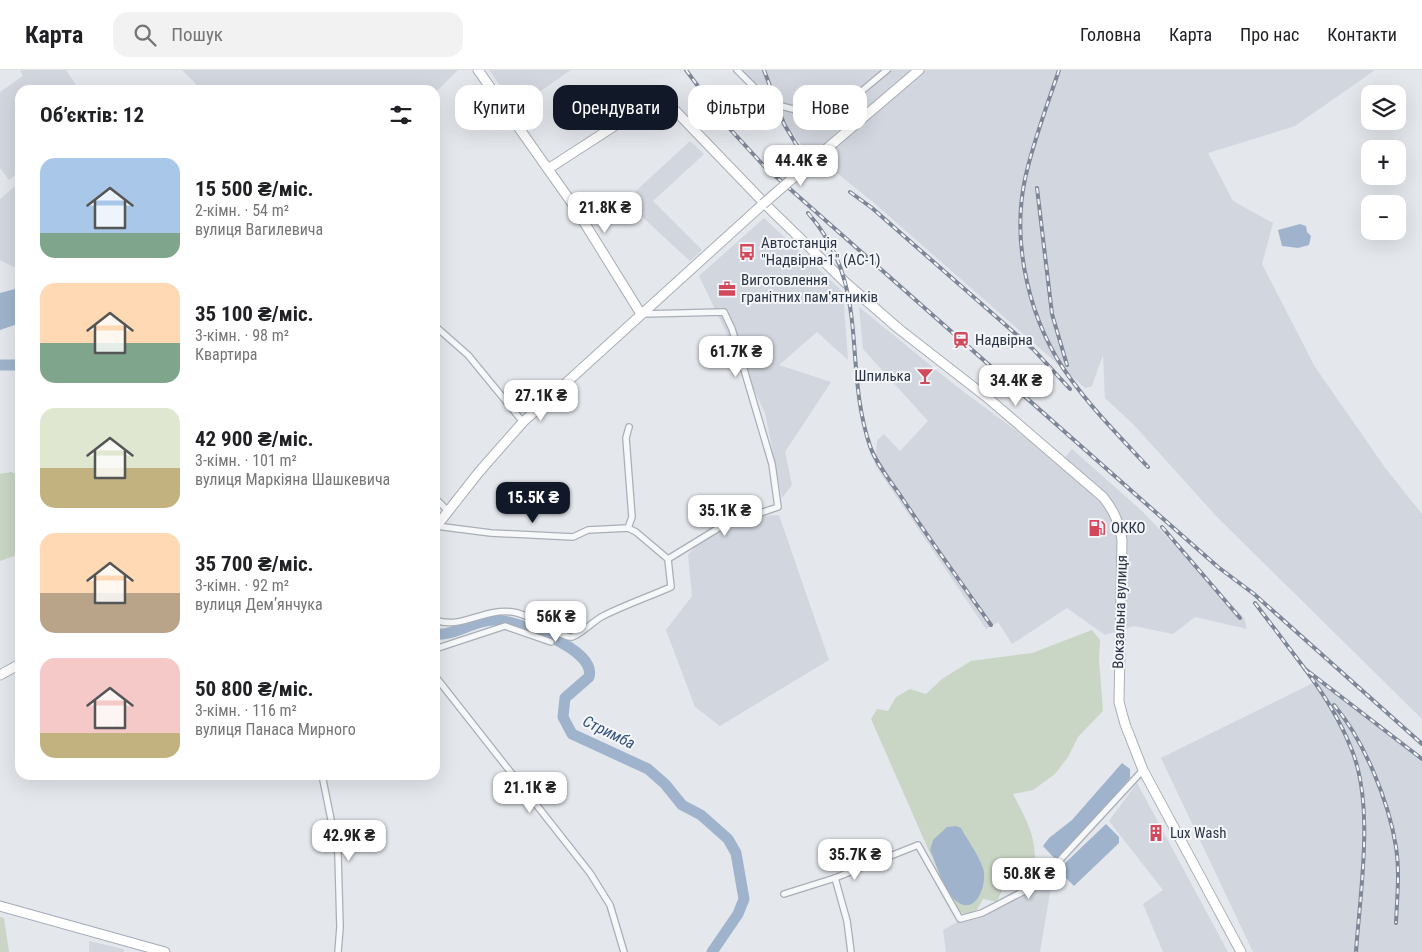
<!DOCTYPE html>
<html lang="uk">
<head>
<meta charset="utf-8">
<style>
  body { margin:0; font-family:"Roboto Condensed",sans-serif; background:#f2f2f2; color:#202124; height:100vh; display:flex; flex-direction:column; font-size:19px; white-space:nowrap }
  * { box-sizing:border-box; margin:0 }
  p { font-size:16px; color:#757577 }
  .icon { flex:none; width:28px; height:28px; fill:none; stroke:currentColor; stroke-width:2; stroke-linecap:round; stroke-linejoin:round }
  .map { position:relative; flex:1; overflow:hidden }
  .drawer { position:absolute; left:15px; top:15px; width:425px; height:695px; display:flex; flex-direction:column; background:#fff; border-radius:15px; box-shadow:0 5px 20px #0002 }
  .drawer>* { flex:none }
  .guide { position:absolute; left:455px; top:15px; width:475px; height:45px; display:flex; gap:10px }
  .fabs { position:absolute; left:1361px; top:15px; display:grid; gap:10px }
  .fabs a { display:grid; place-items:center; width:45px; height:45px; border-radius:10px; background:#fff; box-shadow:0 5px 20px #0002; font-size:25px }
  .price { position:absolute; translate:-50% -42px; padding:0 11px; border-radius:10px; background:#fff; color:#222; font-size:16px; line-height:32px; filter:drop-shadow(0 1px 2px #0008) }
  .price::after { content:''; position:absolute; left:50%; top:30px; width:15px; height:11px; margin-left:-8px; background:inherit; clip-path:polygon(0 0,100% 0,50% 100%) }
  .price.on { background:#111827; color:#fff }
  ul { padding:0; list-style:none }
  li { display:flex; align-items:center; gap:15px; height:125px; padding:0 25px }
  li span { display:grid; place-items:center; flex:none; width:140px; height:100px; border-radius:15px; color:#555 }
  li>.icon { margin-inline-start:auto }
  span .icon { width:60px; height:60px; fill:#fffc; stroke-width:1 }
  li b { font-size:21px }
  h2 { display:flex; justify-content:space-between; align-items:center; height:60px; padding:0 25px; font-size:21px }
  .tag { padding:0 18px; border-radius:15px; background:#fff; box-shadow:0 5px 20px #0002; font-size:18px; line-height:45px }
  .tag.on { background:#111827; color:#fff }
  header { display:flex; align-items:center; gap:30px; box-sizing:border-box; height:70px; padding:0 25px; background:#fff; border-bottom:1px solid #e0e0e0 }
  header strong { font-size:24px }
  nav { display:flex; gap:28px; margin-inline-start:auto; font-size:18px }
  .search { width:350px; height:45px; background:#f2f2f2; display:flex; align-items:center; gap:12px; box-sizing:border-box; padding:0 18px; border-radius:15px; color:#757577; font-size:19px }
  .map>svg:first-child { display:block }
</style>
</head>
<body>
<header>
<strong>Карта</strong>
<div class="search"><svg class="icon" aria-label="search" viewBox="0 0 24 24"><circle cx="10" cy="10" r="6"/><path d="M15 15l6 6"/></svg>Пошук</div>
<nav><a>Головна</a><a>Карта</a><a>Про нас</a><a>Контакти</a></nav>
</header>
<div class="map">
<svg width="1422" height="882" viewBox="0 0 1422 882">
  <rect width="100%" height="100%" fill="#e4e7ec"/>
  <g fill="#d2d6de">
    <polygon points="20,0 66,0 79,20 20,20 20,101 9,110 0,98 0,22 23,6"/>
    <polygon points="182,0 458,0 435,23 435,20 202,20"/>
    <polygon points="489,0 571,0 516,38"/>
    <polygon points="735,0 1375,0 1295,56 1208,83 1233,131 1273,153 1262,194 1315,297 1386,399 1422,444 1422,649 1217,447 1134,355 1105,328 1103,285 1092,316 1085,318 874,133 801,74"/>
    <polygon points="690,71 704,84 653,131 702,180 690,191 625,131"/>
    <polygon points="20,112 20,200 0,190 0,129"/>
    <polygon points="764,148 843,222 848,290 817,262 779,295 831,312 785,382 792,415 782,428 765,343 699,206"/>
    <polygon points="859,237 956,316 1060,393 1072,379 1142,441 1244,548 1247,559 1195,547 1173,564 1134,556 1105,565 1067,538 1012,574 998,552 986,559 875,395 877,370 884,364 900,381 928,351 863,279"/>
    <polygon points="779,445 829,590 720,656 695,637 666,560 692,526 688,485 715,450"/>
    <polygon points="1319,610 1422,691 1422,882 1253,882 1161,688"/>
    <polygon points="1137,713 1228,882 1163,882 1143,834 1163,820 1109,751"/>
    <polygon points="1052,811 1040,882 946,882 943,860 1021,817"/>
    <polygon points="89,871 123,879 124,882 89,882"/>
  </g>
  <g fill="#c9d6c5">
    <polygon points="11,402 20,405 20,484 0,491 0,404"/>
    <path d="M1092,560L1100,570L1099,589L1103,641L1078,667L1068,687L1055,704L1033,720L1013,724C1032,760 1037,770 1035,811H1009L1004,815L997,832L983,829L972,849L954,838L871,649L877,639L888,641L896,627L910,619L926,624L942,609L971,591L1032,583Z"/>
    <polygon points="0,847 4,848 9,882 0,882"/>
  </g>
  <g fill="#9fb4cc">
    <polygon points="1300,154 1306,156 1307,162 1311,166 1309,175 1298,178 1282,176 1278,160"/>
    <polygon points="15,219 20,221 20,253 0,260 0,223"/>
    <polygon points="1122,693 1130,699 1130,708 1057,791 1043,776 1049,768 1072,750"/>
    <polygon points="1106,754 1119,767 1119,773 1074,816 1062,804 1062,796"/>
    <path d="M956,756L961,758C968,771 978,784 983,798C988,814 976,847 956,831C943,820 937,795 930,780L933,770L947,757Z"/>
  </g>
  <g fill="none" stroke-linecap="round" stroke-linejoin="round">
    <g stroke="#9fb4cc" stroke-width="11">
      <polyline points="0,295 20,295"/>
      <path d="M435,564C456,566 473,550 494,550C516,550 597,579 589,607L565,628L563,647L572,664L648,699L665,714L682,735L701,745L728,769L736,783L744,829L738,844L712,882"/>
    </g>
    <g stroke="#a9aeb7" stroke-width="8">
      <g id="street">
        <polyline points="737,0 762,25 781,36 824,47 839,40 887,0"/>
        <polyline points="643,244 724,242 732,259 772,394 778,437 722,456 668,489"/>
        <polyline points="435,256 468,285 523,352"/>
        <polyline points="435,428 448,441"/>
        <polyline points="628,458 632,447 626,368 629,357"/>
        <path d="M435,550C462,560 482,538 513,542C530,544 564,569 572,567C582,564 593,551 603,546C625,535 648,527 671,517L668,489L636,462L628,458L588,460L573,467L491,463L436,456"/>
        <polyline points="435,579 505,556 551,572"/>
        <polyline points="435,606 590,803 610,835 624,882"/>
        <polyline points="322,705 338,784 340,857 338,882"/>
        <polyline points="835,808 847,851 851,882"/>
        <polyline points="784,824 835,808 918,775 960,849 982,843 1030,818 1059,791 1143,700"/>
      </g>
    </g>
    <g stroke="#a9aeb7" stroke-width="11">
      <g id="secondary">
        <polyline points="478,0 574,136 641,244"/>
        <polyline points="824,81 919,0"/>
        <path d="M548,99L653,31L668,33L769,138L846,213L899,259L989,329L1103,427C1114,441 1119,452 1122,470L1119,632L1125,654L1143,700L1241,882"/>
        <polyline points="435,458 479,402 523,352 763,134"/>
        <polyline points="0,605 20,594"/>
      </g>
    </g>
    <g stroke="#a3abb8" stroke-width="11">
      <polyline id="primary" points="0,836 165,882"/>
    </g>
    <use href="#street" stroke="#f7f8fa" stroke-width="5.5"/>
    <use href="#secondary" stroke="#fff" stroke-width="9"/>
    <use href="#primary" stroke="#fff" stroke-width="9"/>
    <g stroke="#7d8696" stroke-width="4">
      <g id="rail">
        <polyline points="686,0 730,59 764,96 1160,446 1218,497 1254,524 1422,674"/>
        <polyline points="764,0 784,54 802,84"/>
        <path d="M1059,0C1047,36 1033,72 1025,109C1011,175 1030,254 1070,308C1093,340 1121,368 1148,397"/>
        <polyline points="1037,118 1052,244 1067,295"/>
        <polyline points="850,122 872,138 1033,279 1070,319"/>
        <path d="M808,143C872,216 842,293 870,376C877,396 893,414 904,431C932,473 962,514 991,555"/>
        <polyline points="1162,457 1240,548"/>
        <polyline points="1255,533 1305,599 1422,689"/>
        <path d="M1305,599C1323,623 1340,650 1351,678C1375,734 1360,822 1356,882"/>
        <path d="M1334,635C1364,670 1389,732 1396,777C1400,803 1397,828 1396,853"/>
      </g>
    </g>
    <use href="#rail" stroke="#f4f6f9" stroke-width="2" stroke-dasharray="5.5" stroke-linecap="butt"/>
    <g stroke="#a9aeb7" stroke-width="11" stroke-linecap="butt">
      <polyline id="secondary-bridge" points="763,134 824,81"/>
    </g>
    <use href="#secondary-bridge" stroke="#fff" stroke-width="9"/>
  </g>
  <defs>
    <g id="bus-bare" transform="scale(1.35)"><path d="M-5-6H5V4H4V6H2V4H-2V6H-4V4H-5ZM-3.5-4V0h7V-4ZM-3.5 1.2v1.5H-2V1.2ZM2 1.2v1.5H3.5V1.2Z" fill="#d1495b" stroke="#f4f6f9" stroke-width="2.5" paint-order="stroke"/></g>
    <g id="office-bare" transform="scale(1.35)"><path d="M-6-3h4V-5.5h4V-3h4V5H-6ZM-1-4.5V-3h2v-1.5ZM-6 0V1H6V0Z" fill="#d1495b" stroke="#f4f6f9" stroke-width="2.5" paint-order="stroke"/></g>
    <g id="station-bare" transform="scale(1.35)"><path d="M-3-6H3Q5-6 5-4V2Q5 4 3 4L4.5 6H3L1.5 4h-3L-3 6H-4.5L-3 4Q-5 4-5 2V-4Q-5-6-3-6ZM-3.5-4v3h7v-3ZM-3.5 1v1.5H-2V1ZM2 1v1.5H3.5V1Z" fill="#d1495b" stroke="#f4f6f9" stroke-width="2.5" paint-order="stroke"/></g>
    <g id="bar-bare" transform="scale(1.35)"><path d="M-6-5H6L.8 .8V4.5H3.5V6h-7V4.5H-.8V.8Z" fill="#d1495b" stroke="#f4f6f9" stroke-width="2.5" paint-order="stroke"/></g>
    <g id="fuel-bare" transform="scale(1.35)"><path d="M-5.5-6h7V0h2V4h1.3V-2.5L3-4.5l.8-.8L6-3V5H2.5V1h-1V6h-7ZM-4.2-4.7v3.2H.2V-4.7Z" fill="#d1495b" stroke="#f4f6f9" stroke-width="2.5" paint-order="stroke"/></g>
    <g id="building-bare" transform="scale(1.35)"><path d="M-4-6H4V6H1V3H-1V6H-4ZM-2.5-4.3h1.7v1.8h-1.7ZM.8-4.3h1.7v1.8H.8ZM-2.5-1h1.7V.8h-1.7ZM.8-1h1.7V.8H.8Z" fill="#d1495b" stroke="#f4f6f9" stroke-width="2.5" paint-order="stroke"/></g>
  </defs>
  <g fill-rule="evenodd">
    <use href="#bus-bare" x="747" y="182"/>
    <use href="#office-bare" x="727" y="219"/>
    <use href="#station-bare" x="961" y="270"/>
    <use href="#bar-bare" x="925" y="306"/>
    <use href="#fuel-bare" x="1097" y="458"/>
    <use href="#building-bare" x="1156" y="763"/>
  </g>
  <g text-anchor="middle" dominant-baseline="central" stroke-width="4" stroke-linejoin="round" paint-order="stroke">
    <g font-size="15" fill="#2b3445" stroke="#f4f6f9" text-anchor="start">
      <text x="761" y="173">Автостанція<tspan x="761" dy="17">"Надвірна-1" (АС-1)</tspan></text>
      <text x="741" y="210">Виготовлення<tspan x="741" dy="17">гранітних пам'ятників</tspan></text>
      <text x="975" y="270">Надвірна</text>
      <text x="911" y="306" text-anchor="end">Шпилька</text>
      <text x="1111" y="458">ОККО</text>
      <text x="1170" y="763">Lux Wash</text>
    </g>
    <g font-size="15" fill="#2b3445" stroke="#f4f6f9">
      <text transform="translate(1120 542) rotate(-88)">Вокзальна вулиця</text>
    </g>
    <g font-size="16" font-style="italic" fill="#34527a" stroke="#f4f6f9">
      <text transform="translate(609 662) rotate(26)">Стримба</text>
    </g>
  </g>
</svg>
<div class="fabs">
<a><svg class="icon" aria-label="layers" viewBox="0 0 24 24"><path d="M12 4l9 5-9 5-9-5zM3 14l9 5 9-5"/></svg></a>
<a>+</a>
<a>−</a>
</div>
<b class="price" style="left:801px;top:117px">44.4K ₴</b>
<b class="price" style="left:605px;top:164px">21.8K ₴</b>
<b class="price" style="left:736px;top:308px">61.7K ₴</b>
<b class="price" style="left:1016px;top:337px">34.4K ₴</b>
<b class="price" style="left:541px;top:352px">27.1K ₴</b>
<b class="price on" style="left:533px;top:454px">15.5K ₴</b>
<b class="price" style="left:725px;top:467px">35.1K ₴</b>
<b class="price" style="left:556px;top:573px">56K ₴</b>
<b class="price" style="left:530px;top:744px">21.1K ₴</b>
<b class="price" style="left:349px;top:792px">42.9K ₴</b>
<b class="price" style="left:855px;top:811px">35.7K ₴</b>
<b class="price" style="left:1029px;top:830px">50.8K ₴</b>
<div class="guide">
<a class="tag">Купити</a>
<a class="tag on">Орендувати</a>
<a class="tag">Фільтри</a>
<a class="tag">Нове</a>
</div>
<section class="drawer">
<h2>Об’єктів: 12<svg class="icon" aria-label="filters" viewBox="0 0 24 24"><path d="M4 7h16M4 17h16"/><circle cx="9" cy="7" r="2"/><circle cx="15" cy="17" r="2"/></svg></h2>
<ul>
<li><span style="background:linear-gradient(#a9c7e8 75%,#7fa58c 0)"><svg class="icon" aria-label="home" viewBox="0 0 24 24"><path d="M3 11l9-7 9 7M6 9v11h12V9"/></svg></span><div><b>15 500 ₴/міс.</b><p>2-кімн. · 54 m²</p><p>вулиця Вагилевича</p></div></li>
<li><span style="background:linear-gradient(#ffd9b3 60%,#7fa58c 0)"><svg class="icon" aria-label="home" viewBox="0 0 24 24"><path d="M3 11l9-7 9 7M6 9v11h12V9"/></svg></span><div><b>35 100 ₴/міс.</b><p>3-кімн. · 98 m²</p><p>Квартира</p></div></li>
<li><span style="background:linear-gradient(#dfe7d0 60%,#c2b280 0)"><svg class="icon" aria-label="home" viewBox="0 0 24 24"><path d="M3 11l9-7 9 7M6 9v11h12V9"/></svg></span><div><b>42 900 ₴/міс.</b><p>3-кімн. · 101 m²</p><p>вулиця Маркіяна Шашкевича</p></div></li>
<li><span style="background:linear-gradient(#ffd9b3 60%,#b9a48a 0)"><svg class="icon" aria-label="home" viewBox="0 0 24 24"><path d="M3 11l9-7 9 7M6 9v11h12V9"/></svg></span><div><b>35 700 ₴/міс.</b><p>3-кімн. · 92 m²</p><p>вулиця Демʼянчука</p></div></li>
<li><span style="background:linear-gradient(#f6c9c9 75%,#c2b280 0)"><svg class="icon" aria-label="home" viewBox="0 0 24 24"><path d="M3 11l9-7 9 7M6 9v11h12V9"/></svg></span><div><b>50 800 ₴/міс.</b><p>3-кімн. · 116 m²</p><p>вулиця Панаса Мирного</p></div></li>
</ul>
</section>
</div>
</body>
</html>
